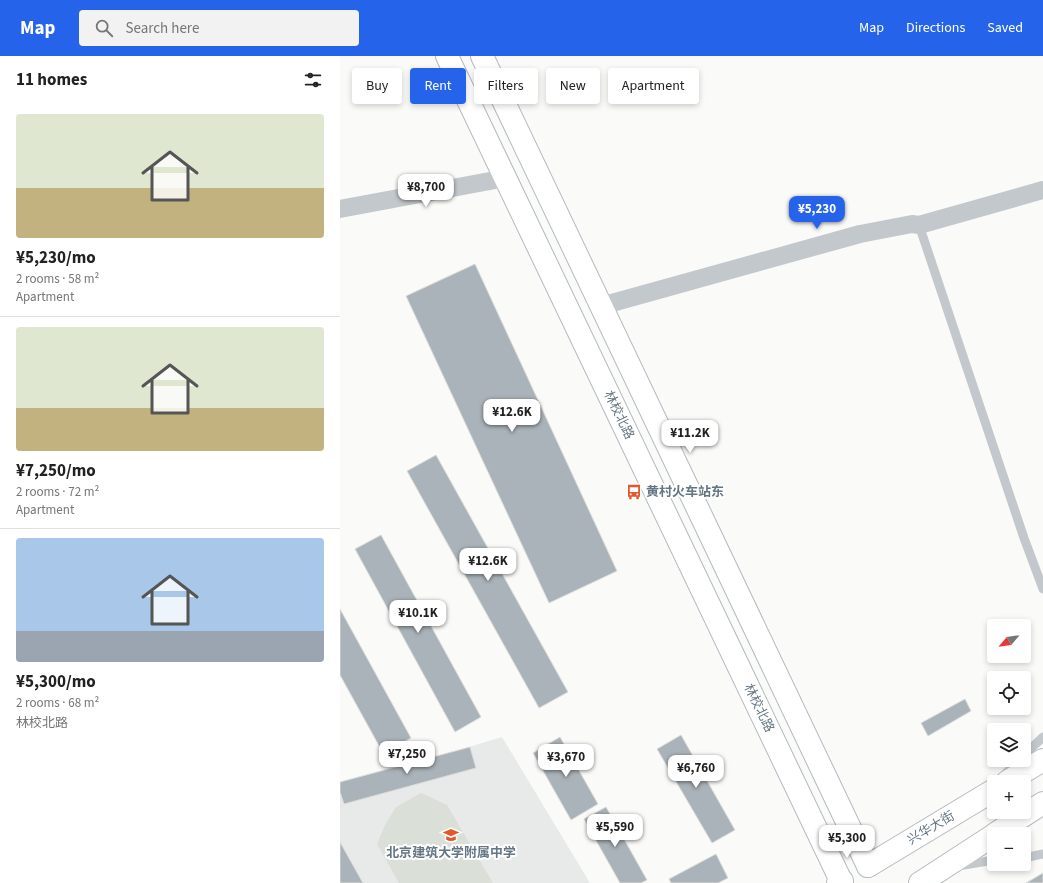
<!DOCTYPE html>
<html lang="en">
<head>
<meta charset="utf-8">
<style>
  body { margin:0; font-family:"Source Sans 3","Noto Sans SC",sans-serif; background:#f2f2f2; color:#222; height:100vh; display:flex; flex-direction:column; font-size:15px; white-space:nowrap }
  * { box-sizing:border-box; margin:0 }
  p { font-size:13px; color:#767676 }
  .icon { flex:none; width:22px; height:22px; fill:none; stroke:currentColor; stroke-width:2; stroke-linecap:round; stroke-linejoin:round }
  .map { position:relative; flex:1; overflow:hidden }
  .sheet { display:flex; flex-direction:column; background:#fff; width:340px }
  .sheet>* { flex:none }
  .guide { position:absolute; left:12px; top:12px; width:380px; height:36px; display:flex; gap:8px }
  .needle { width:26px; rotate:241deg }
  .fabs { position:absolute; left:647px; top:563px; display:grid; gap:8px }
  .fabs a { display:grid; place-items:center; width:44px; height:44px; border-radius:4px; background:#fff; box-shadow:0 2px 6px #0003; font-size:20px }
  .price { position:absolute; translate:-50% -34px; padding:0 9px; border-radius:8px; background:#fff; color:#222; font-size:13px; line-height:26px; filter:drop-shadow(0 1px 2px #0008) }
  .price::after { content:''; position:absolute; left:50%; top:24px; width:12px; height:9px; margin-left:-6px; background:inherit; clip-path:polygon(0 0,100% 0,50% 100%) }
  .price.active { background:#2563eb; color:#fff }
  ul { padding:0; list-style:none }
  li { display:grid; align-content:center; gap:8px; height:212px; padding:0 16px }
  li+li { border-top:1px solid #e0e0e0 }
  li span { display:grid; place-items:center; height:124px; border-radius:4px; color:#555 }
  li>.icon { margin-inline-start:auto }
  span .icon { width:72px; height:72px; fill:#fffc; stroke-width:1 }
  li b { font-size:17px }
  h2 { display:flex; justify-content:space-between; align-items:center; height:48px; padding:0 16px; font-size:17px }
  .tag { padding:0 14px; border-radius:4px; background:#fff; box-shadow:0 2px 6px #0003; font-size:14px; line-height:36px }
  .tag.active { background:#2563eb; color:#fff }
  header { display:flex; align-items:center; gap:24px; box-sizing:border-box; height:56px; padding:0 20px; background:#2563eb; color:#fff }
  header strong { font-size:19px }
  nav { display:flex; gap:22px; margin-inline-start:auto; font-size:14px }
  .search { width:280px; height:36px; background:#f2f2f2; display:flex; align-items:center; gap:10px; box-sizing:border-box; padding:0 14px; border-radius:4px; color:#767676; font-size:15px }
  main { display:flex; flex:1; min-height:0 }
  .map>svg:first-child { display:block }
</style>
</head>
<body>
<header>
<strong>Map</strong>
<div class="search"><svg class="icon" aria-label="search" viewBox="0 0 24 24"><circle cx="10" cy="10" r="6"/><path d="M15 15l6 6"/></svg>Search here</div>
<nav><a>Map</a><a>Directions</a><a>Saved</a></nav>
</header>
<main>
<section class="sheet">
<h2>11 homes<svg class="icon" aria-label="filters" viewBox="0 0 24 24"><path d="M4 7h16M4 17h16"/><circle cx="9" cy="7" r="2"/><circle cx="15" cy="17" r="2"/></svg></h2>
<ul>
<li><span style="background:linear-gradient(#dfe7d0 60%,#c2b280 0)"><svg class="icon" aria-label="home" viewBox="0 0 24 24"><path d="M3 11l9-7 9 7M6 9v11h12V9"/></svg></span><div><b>¥5,230/mo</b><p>2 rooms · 58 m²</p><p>Apartment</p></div></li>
<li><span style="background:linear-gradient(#dfe7d0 65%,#c2b280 0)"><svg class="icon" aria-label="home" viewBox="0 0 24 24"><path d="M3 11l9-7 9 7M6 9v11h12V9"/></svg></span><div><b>¥7,250/mo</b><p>2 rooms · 72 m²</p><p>Apartment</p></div></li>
<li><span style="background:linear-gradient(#a9c7e8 75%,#9aa5b1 0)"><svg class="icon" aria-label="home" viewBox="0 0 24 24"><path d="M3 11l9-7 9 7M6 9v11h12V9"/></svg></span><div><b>¥5,300/mo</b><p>2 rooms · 68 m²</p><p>林校北路</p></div></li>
</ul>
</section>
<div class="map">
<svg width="703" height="827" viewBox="0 0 703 827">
  <rect width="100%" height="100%" fill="#fafaf8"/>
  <polygon fill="#e8e9e9" points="162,681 250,827 0,827 0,730"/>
  <polygon fill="#dadfd7" points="81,737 107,749 153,827 59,827 37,788 45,769 56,751"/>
  <g fill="#aab3b9" stroke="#dcdcda">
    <polygon points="135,208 277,515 209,547 66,240"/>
    <polygon points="96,399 228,636 199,652 67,415"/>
    <polygon points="41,479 141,661 115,676 15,493"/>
    <polygon points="0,553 71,682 43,697 0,619"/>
    <polygon points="625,643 631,655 588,680 581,667"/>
    <polygon points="341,679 395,774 372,787 317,693"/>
    <polygon points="220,681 258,748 231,764 193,697"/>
    <polygon points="130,691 136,712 4,748 0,736 0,726"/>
    <polygon points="266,751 307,824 301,827 280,827 244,763"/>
    <polygon points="0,786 23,827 0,827"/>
    <polygon points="376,798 388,822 378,827 331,827 329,823"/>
    <polygon points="703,817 703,827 686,827"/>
  </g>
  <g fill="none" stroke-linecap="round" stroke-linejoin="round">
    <g stroke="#b3babf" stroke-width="24">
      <g id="secondary">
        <polyline points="107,0 502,827"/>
        <polyline points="142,0 528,810"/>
      </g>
    </g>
    <g stroke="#b5babe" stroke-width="24">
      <g id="primary">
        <polyline points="667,726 703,704"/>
        <polyline points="655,778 703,747"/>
        <polyline points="528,810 654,734"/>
        <polyline points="498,827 502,825"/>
        <polyline points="580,827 654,779"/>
      </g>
    </g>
    <g stroke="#c3c8cc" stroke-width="9">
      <polyline points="579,169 684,482 703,533"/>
      <polyline points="684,699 703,681"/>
      <polyline points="666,717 679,704"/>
      <polyline points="684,802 703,798"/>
      <polyline points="618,810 654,804"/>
    </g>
    <g stroke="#c3c8cc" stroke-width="18">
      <polyline points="0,153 166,122"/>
      <polyline points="261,250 520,178 572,168 579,169 703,134"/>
    </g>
    <use href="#secondary" stroke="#fff" stroke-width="22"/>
    <use href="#primary" stroke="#fff" stroke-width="22"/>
  </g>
  <defs>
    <g id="bus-bare" transform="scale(1.2)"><path d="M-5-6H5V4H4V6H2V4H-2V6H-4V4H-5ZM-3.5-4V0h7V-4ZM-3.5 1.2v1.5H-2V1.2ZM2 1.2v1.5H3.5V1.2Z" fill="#e4572e" stroke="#fff" stroke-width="2.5" paint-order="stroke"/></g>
    <g id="school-bare" transform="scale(1.2)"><path d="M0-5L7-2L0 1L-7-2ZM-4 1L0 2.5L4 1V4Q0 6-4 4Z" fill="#e4572e" stroke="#fff" stroke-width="2.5" paint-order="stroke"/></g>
  </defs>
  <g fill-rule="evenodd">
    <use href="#bus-bare" x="294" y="436"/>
    <use href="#school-bare" x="111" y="779"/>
  </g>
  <g text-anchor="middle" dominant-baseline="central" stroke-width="4" stroke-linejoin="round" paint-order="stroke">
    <g font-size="13" fill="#657683" stroke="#fff">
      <text transform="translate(279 359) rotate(64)">林校北路</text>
      <text transform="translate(419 652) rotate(64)">林校北路</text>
      <text transform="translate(591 772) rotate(-31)">兴华大街</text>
    </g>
    <g font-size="13" font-weight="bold" fill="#657683" stroke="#fff" text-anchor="start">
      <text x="306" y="436">黄村火车站东</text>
      <text x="111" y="797" text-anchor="middle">北京建筑大学附属中学</text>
    </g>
  </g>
</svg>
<div class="fabs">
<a><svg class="needle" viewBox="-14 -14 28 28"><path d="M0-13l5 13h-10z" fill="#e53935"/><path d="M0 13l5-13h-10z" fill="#767676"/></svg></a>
<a><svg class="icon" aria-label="locate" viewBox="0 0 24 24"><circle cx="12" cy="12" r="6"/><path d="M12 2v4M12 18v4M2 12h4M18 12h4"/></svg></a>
<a><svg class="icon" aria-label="layers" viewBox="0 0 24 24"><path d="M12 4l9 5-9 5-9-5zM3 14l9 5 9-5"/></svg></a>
<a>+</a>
<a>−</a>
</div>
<b class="price" style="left:86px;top:152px">¥8,700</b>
<b class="price active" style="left:477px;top:174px">¥5,230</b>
<b class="price" style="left:172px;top:377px">¥12.6K</b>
<b class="price" style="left:350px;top:398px">¥11.2K</b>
<b class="price" style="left:148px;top:526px">¥12.6K</b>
<b class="price" style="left:78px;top:578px">¥10.1K</b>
<b class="price" style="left:67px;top:719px">¥7,250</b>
<b class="price" style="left:226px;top:722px">¥3,670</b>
<b class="price" style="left:356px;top:733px">¥6,760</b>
<b class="price" style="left:275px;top:792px">¥5,590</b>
<b class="price" style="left:507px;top:803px">¥5,300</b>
<div class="guide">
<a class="tag">Buy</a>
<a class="tag active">Rent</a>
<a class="tag">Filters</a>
<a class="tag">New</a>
<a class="tag">Apartment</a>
</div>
</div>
</main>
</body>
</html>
